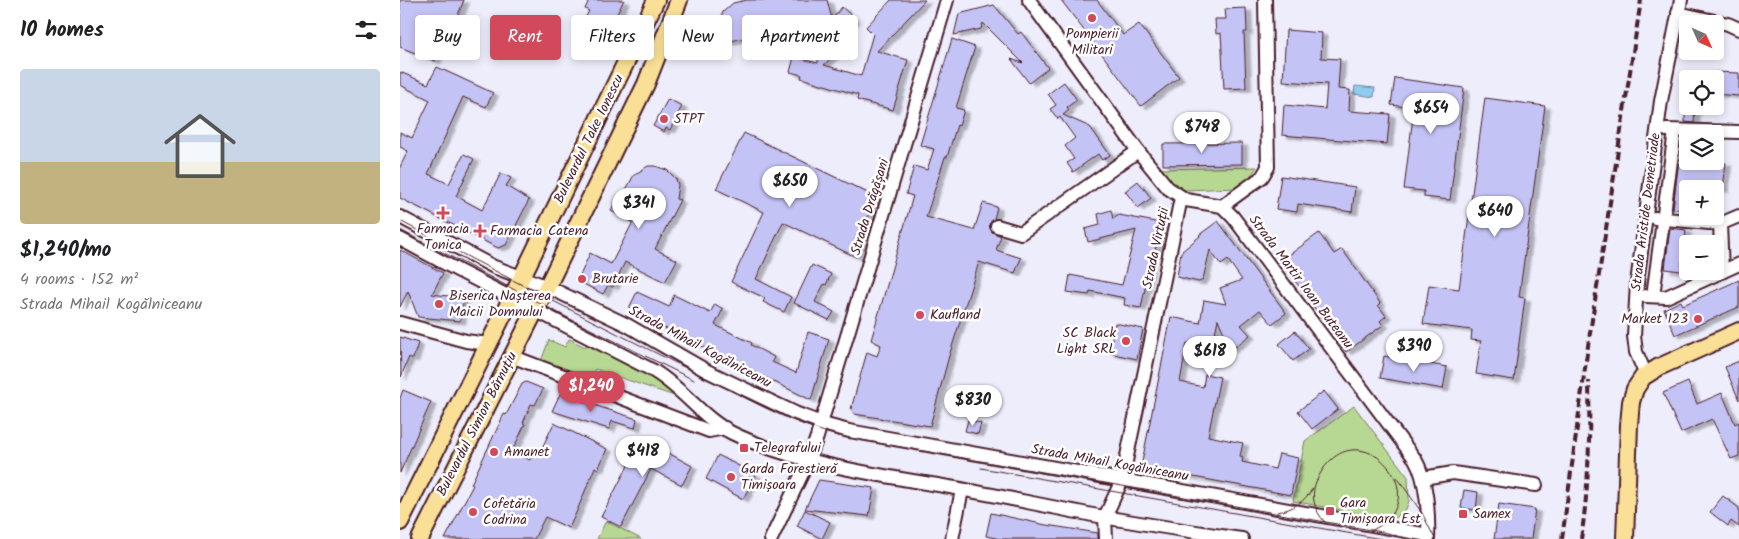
<!DOCTYPE html>
<html lang="en">
<head>
<meta charset="utf-8">
<style>
  body { margin:0; font-family:Kalam,sans-serif; background:#f2f2f2; color:#202124; height:100vh; display:flex; flex-direction:column; font-size:19px; white-space:nowrap }
  * { box-sizing:border-box; margin:0 }
  p { font-size:16px; color:#757577 }
  .icon { flex:none; width:28px; height:28px; fill:none; stroke:currentColor; stroke-width:2; stroke-linecap:round; stroke-linejoin:round }
  .map { position:relative; flex:1; overflow:hidden }
  .sheet { display:flex; flex-direction:column; background:#fff; width:400px }
  .sheet>* { flex:none }
  .hud { position:absolute; left:15px; top:15px; width:475px; height:45px; display:flex; gap:10px }
  .needle { width:32px; rotate:135deg }
  .fabs { position:absolute; left:1279px; top:15px; display:grid; gap:10px }
  .fabs a { display:grid; place-items:center; width:45px; height:45px; border-radius:5px; background:#fff; box-shadow:0 2px 8px #0003; font-size:25px }
  .price { position:absolute; translate:-50% -42px; padding:0 11px; border-radius:18px; background:#fff; color:#222; font-size:16px; line-height:32px; filter:drop-shadow(0 1px 2px #0008) }
  .price::after { content:''; position:absolute; left:50%; top:30px; width:15px; height:11px; margin-left:-8px; background:inherit; clip-path:polygon(0 0,100% 0,50% 100%) }
  .price.selected { background:#d1495b; color:#fff }
  ul { padding:0; list-style:none }
  li { display:grid; align-content:center; gap:10px; height:265px; padding:0 20px }
  li+li { border-top:1px solid #e0e0e0 }
  li span { display:grid; place-items:center; height:155px; border-radius:5px; color:#555 }
  li>.icon { margin-inline-start:auto }
  span .icon { width:90px; height:90px; fill:#fffc; stroke-width:1 }
  li b { font-size:21px }
  h2 { display:flex; justify-content:space-between; align-items:center; height:60px; padding:0 20px; font-size:21px }
  .chip { padding:0 18px; border-radius:5px; background:#fff; box-shadow:0 2px 8px #0003; font-size:18px; line-height:45px }
  .chip.selected { background:#d1495b; color:#fff }
  main { display:flex; flex:1; min-height:0 }
  .map>svg:first-child { display:block }
</style>
</head>
<body>
<main>
<section class="sheet">
<h2>10 homes<svg class="icon" aria-label="filters" viewBox="0 0 24 24"><path d="M4 7h16M4 17h16"/><circle cx="9" cy="7" r="2"/><circle cx="15" cy="17" r="2"/></svg></h2>
<ul>
<li><span style="background:linear-gradient(#c9d6e8 60%,#c2b280 0)"><svg class="icon" aria-label="home" viewBox="0 0 24 24"><path d="M3 11l9-7 9 7M6 9v11h12V9"/></svg></span><div><b>$1,240/mo</b><p>4 rooms · 152 m²</p><p>Strada Mihail Kogălniceanu</p></div></li>
</ul>
</section>
<div class="map">
<svg width="1339" height="539" viewBox="0 0 1339 539">
  <defs>
    <filter id="shadow"><feDropShadow dx="5.5" dy="3" stdDeviation="1" flood-color="#0004"/></filter>
  </defs>
  <rect width="100%" height="100%" fill="#ededfc"/>
  <filter id="ink" filterUnits="userSpaceOnUse"><feTurbulence type="fractalNoise" baseFrequency=".02" numOctaves="2"/><feDisplacementMap in="SourceGraphic" scale="10" xChannelSelector="R" yChannelSelector="G"/><feConvolveMatrix kernelMatrix="1 2 1 2 8 2 1 2 1" color-interpolation-filters="sRGB"/></filter>
  <g filter="url(#ink)">
    <g fill="#b7d892" stroke="#807c5e">
      <polygon points="857,167 848,179 837,188 784,190 775,187 759,169"/>
      <polygon points="169,339 185,347 189,341 254,374 283,399 195,369 191,378 141,361 149,340 165,347"/>
      <polygon points="954,406 1008,477 1009,501 1006,509 992,520 893,501 905,441"/>
      <polygon points="206,521 241,539 197,539"/>
    </g>
    <polygon fill="#90ccf0" stroke="#7487a1" points="955,86 975,88 974,97 954,94"/>
    <g fill="#c4c3f5" stroke="#4a1f2b" filter="url(#shadow)">
      <polygon points="0,0 64,0 46,45 42,43 35,61 0,47"/>
      <polygon points="189,0 224,0 199,49 181,40 188,27 182,24 189,11 185,9"/>
      <polygon points="347,0 427,0 432,19 442,7 455,19 437,39 420,22 326,42 321,17 323,12 333,3"/>
      <polygon points="491,0 525,0 477,51 508,60 493,110 457,100 458,95 401,78 402,75 390,72 394,57 418,63 418,50 422,45 433,45 433,56 424,65 461,76 473,34 466,27"/>
      <polygon points="661,0 697,0 723,35 739,24 779,77 741,106"/>
      <polygon points="594,5 618,34 621,32 648,68 629,83 611,59 623,63 583,23 581,29 554,35 559,14"/>
      <polygon points="846,8 847,32 844,32 846,88 824,89 821,33 816,34 815,19 826,19 825,9"/>
      <polygon points="886,30 922,33 921,58 940,59 938,89 950,90 949,111 990,114 987,144 882,135 884,105 925,109 927,84 883,81"/>
      <polygon points="552,39 575,47 556,108 564,110 559,126 557,125 547,157 545,157 526,217 574,230 583,203 597,207 594,219 589,224 592,232 601,236 596,250 621,258 615,273 579,262 549,356 530,426 454,414 451,409 467,352 477,356 481,345 471,340 513,196 506,194 514,166 527,170 534,149 520,145"/>
      <polygon points="37,67 93,93 86,107 63,97 28,174 49,184 64,154 74,159 56,196 82,210 101,173 111,178 106,186 129,200 106,245 98,248 0,198 0,167 8,151 0,147 0,132 12,138 30,100 0,85 0,72 28,84"/>
      <polygon points="1315,72 1339,73 1339,96 1315,94"/>
      <polygon points="995,78 1064,88 1050,200 1024,197 1024,191 1004,189 1014,108 991,105"/>
      <polygon points="664,82 677,100 667,107 669,110 663,115 690,127 710,155 702,160 698,154 673,172 667,163 674,159 665,146 675,138 660,117 658,119 650,109 656,105 648,94"/>
      <polygon points="1085,98 1145,106 1119,297 1125,298 1114,380 1076,374 1081,341 1071,340 1072,330 1023,324 1029,285 1059,289"/>
      <polygon points="268,99 282,106 270,130 266,128 264,132 253,126"/>
      <polygon points="1285,106 1295,106 1294,123 1285,122"/>
      <polygon points="344,133 474,196 456,257 383,222 356,279 391,297 384,312 363,302 365,298 331,282 364,212 316,189"/>
      <polygon points="842,143 842,164 763,165 763,144"/>
      <polygon points="1279,159 1288,160 1288,161 1326,163 1323,189 1288,189 1288,210 1273,209"/>
      <polygon points="248,166 255,166 267,170 276,179 278,185 276,199 280,200 255,249 277,260 265,282 225,262 213,287 208,285 203,294 180,282 179,278 190,253 211,264 233,222 211,211 218,195 222,197 234,175"/>
      <polygon points="881,176 955,187 952,212 898,204 897,212 876,209"/>
      <polygon points="738,181 751,198 738,208 725,191"/>
      <polygon points="711,210 713,219 719,215 761,223 754,255 752,255 741,308 724,305 725,298 690,291 689,295 667,292 670,275 722,285 736,230 688,242 685,229 700,225 698,214"/>
      <polygon points="818,221 886,313 872,324 860,310 841,325 850,335 831,350 818,319 812,348 787,343 780,382 803,387 805,374 820,377 808,436 843,443 840,456 843,457 842,462 875,469 879,454 898,458 891,495 745,468 742,462 771,317 800,323 804,300 826,304 820,288 842,280 828,260 821,265 810,250 803,279 799,282 777,277 781,252 800,236 799,235"/>
      <polygon points="1270,228 1286,230 1281,271 1265,269"/>
      <polygon points="919,233 934,254 942,249 980,303 978,305 986,316 980,321 983,325 946,352 881,261"/>
      <polygon points="0,250 43,273 32,294 64,298 60,321 18,317 8,291 0,307"/>
      <polygon points="412,265 431,274 426,285 424,284 415,302 434,312 429,320 394,303"/>
      <polygon points="1339,280 1339,307 1275,335 1264,309 1281,301 1283,305"/>
      <polygon points="237,292 269,307 274,295 310,313 315,304 323,309 315,325 352,343 351,345 374,357 372,362 396,373 408,332 429,339 411,400 228,310"/>
      <polygon points="715,323 743,329 737,359 709,353"/>
      <polygon points="895,331 909,349 893,361 879,344"/>
      <polygon points="0,337 18,343 13,359 9,357 1,377"/>
      <polygon points="984,356 1047,367 1043,389 980,378"/>
      <polygon points="1339,361 1339,400 1325,367"/>
      <polygon points="126,382 143,389 135,405 131,404 123,423 125,424 112,452 130,460 135,449 140,452 154,423 207,449 198,469 195,467 176,513 169,528 145,517 134,539 45,539 73,485 71,484 104,414 106,415 122,384"/>
      <polygon points="1288,382 1297,404 1322,393 1335,424 1339,422 1339,456 1331,459 1312,419 1281,433 1263,393"/>
      <polygon points="3,390 31,402 0,473 0,398"/>
      <polygon points="924,391 938,409 912,429 898,411"/>
      <polygon points="160,394 237,419 235,428 212,421 209,429 152,411"/>
      <polygon points="568,420 581,423 578,434 565,431"/>
      <polygon points="243,437 247,437 263,445 261,449 292,466 282,485 251,469 221,527 201,517"/>
      <polygon points="318,455 356,475 343,499 306,479"/>
      <polygon points="419,480 474,488 469,516 405,509"/>
      <polygon points="1064,490 1078,492 1076,510 1061,508"/>
      <polygon points="1323,496 1339,508 1339,527 1331,521 1328,526 1310,512"/>
      <polygon points="1099,504 1135,509 1131,539 1094,539"/>
      <polygon points="405,510 430,522 422,539 397,526"/>
      <polygon points="591,513 646,525 698,533 698,539 600,539 586,536"/>
    </g>
    <g fill="none" stroke-linecap="round" stroke-linejoin="round">
      <g stroke="#4a1f2b" stroke-width="16">
        <g id="minor">
          <path d="M629,0L738,151L768,188L786,200L822,206L833,217L1015,459C1027,479 1029,516 1028,539"/>
          <polyline points="1278,13 1328,24 1339,29"/>
          <polyline points="1266,130 1339,132"/>
          <polyline points="822,206 862,177 868,167 865,0"/>
          <polyline points="0,217 94,267 148,287 227,325 307,371 395,413 430,426 449,431 1028,535"/>
          <polyline points="1255,218 1320,224 1339,216"/>
          <polyline points="1320,224 1322,272"/>
          <polyline points="597,226 621,233 738,151"/>
          <path d="M0,239L59,271L252,370C282,387 302,418 332,433C396,464 485,476 555,488C605,497 654,508 704,517C749,525 796,532 842,539"/>
          <polyline points="1246,296 1266,297 1339,264"/>
          <polyline points="1253,296 1275,131"/>
          <polyline points="0,323 66,341 88,344"/>
          <polyline points="111,356 309,431 325,428"/>
          <polyline points="1246,375 1236,352 1234,336 1237,283 1261,101 1281,0"/>
          <polyline points="1023,478 1053,473 1136,485"/>
          <polyline points="371,539 409,459 417,437 547,0"/>
          <polyline points="552,539 562,490"/>
          <polyline points="706,539 705,517 722,480 781,198"/>
        </g>
      </g>
      <g stroke="#4a1f2b" stroke-width="20">
        <g id="major">
          <polyline points="0,522 117,287 256,0"/>
          <polyline points="20,539 149,283 246,84 279,0"/>
          <polyline points="1225,539 1229,425 1231,402 1235,389 1243,377 1259,367 1339,331"/>
        </g>
      </g>
      <use href="#minor" stroke="#fff" stroke-width="12"/>
      <use href="#major" stroke="#fadf96" stroke-width="16"/>
      <g stroke="#4a1f2b" stroke-width="1">
        <path d="M0,221C96,272 193,322 290,370C338,393 387,423 439,436L988,533L1006,539"/>
        <polyline points="0,230 174,321 294,380"/>
        <polyline points="581,468 981,539"/>
        <polyline points="997,477 1022,513 1035,539"/>
        <path d="M877,512C893,510 905,501 913,488"/>
        <path d="M927,524C915,513 910,497 916,482C953,399 1045,499 970,531"/>
      </g>
      <g stroke="#4a1f2b" stroke-width="4" stroke-dasharray="8 4" stroke-linecap="butt">
        <polyline points="1162,539 1188,346 1241,0"/>
        <path d="M1181,539C1189,487 1190,434 1189,381"/>
      </g>
    </g>
  </g>
  <g fill="#d1495b" stroke="#fff" stroke-width="2">
    <circle cx="692" cy="18" r="5"/>
    <circle cx="264" cy="119" r="5"/>
    <path d="M40.5 205.5h5v5h5v5h-5v5h-5v-5h-5v-5h5z"/>
    <path d="M77.5 223.5h5v5h5v5h-5v5h-5v-5h-5v-5h5z"/>
    <circle cx="182" cy="279" r="5"/>
    <circle cx="39" cy="304" r="5"/>
    <circle cx="520" cy="315" r="5"/>
    <circle cx="1298" cy="319" r="5"/>
    <circle cx="726" cy="341" r="5"/>
    <rect x="339" y="443" width="10" height="10" rx="2.5"/>
    <circle cx="94" cy="452" r="5"/>
    <circle cx="331" cy="477" r="5"/>
    <rect x="925" y="506" width="10" height="10" rx="2.5"/>
    <circle cx="73" cy="512" r="5"/>
    <rect x="1058" y="509" width="10" height="10" rx="2.5"/>
  </g>
  <g text-anchor="middle" dominant-baseline="central" stroke-width="5" stroke-linejoin="round" paint-order="stroke">
    <g font-size="14" fill="#4a1f2b" stroke="#fff" text-anchor="start">
      <text x="692" y="34" text-anchor="middle">Pompierii<tspan x="692" dy="16">Militari</tspan></text>
      <text x="274" y="119">STPT</text>
      <text x="43" y="229" text-anchor="middle">Farmacia<tspan x="43" dy="16">Tonica</tspan></text>
      <text x="90" y="231">Farmacia Catena</text>
      <text x="192" y="279">Brutarie</text>
      <text x="49" y="296">Biserica Nașterea<tspan x="49" dy="16">Maicii Domnului</tspan></text>
      <text x="530" y="315">Kaufland</text>
      <text x="1288" y="319" text-anchor="end">Market 123</text>
      <text x="716" y="333" text-anchor="end">SC Black<tspan x="716" dy="16">Light SRL</tspan></text>
      <text x="354" y="448">Telegrafului</text>
      <text x="104" y="452">Amanet</text>
      <text x="341" y="469">Garda Forestieră<tspan x="341" dy="16">Timișoara</tspan></text>
      <text x="940" y="503">Gara<tspan x="940" dy="16">Timișoara Est</tspan></text>
      <text x="83" y="504">Cofetăria<tspan x="83" dy="16">Codrina</tspan></text>
      <text x="1073" y="514">Samex</text>
    </g>
    <g font-size="14" fill="#4a1f2b" stroke="#fff">
      <text transform="translate(189 139) rotate(-64)">Bulevardul Take Ionescu</text>
      <text transform="translate(470 207) rotate(-73)">Strada Drăgășani</text>
      <text transform="translate(1246 212) rotate(-83)">Strada Aristide Demetriade</text>
      <text transform="translate(756 248) rotate(-78)">Strada Virtuții</text>
      <text transform="translate(901 282) rotate(53)">Strada Martir Ioan Buteanu</text>
      <text transform="translate(300 347) rotate(28)">Strada Mihail Kogălniceanu</text>
      <text transform="translate(77 424) rotate(-63)">Bulevardul Simion Bărnuțiu</text>
      <text transform="translate(710 463) rotate(10)">Strada Mihail Kogălniceanu</text>
    </g>
  </g>
</svg>
<div class="fabs">
<a><svg class="needle" viewBox="-14 -14 28 28"><path d="M0-13l5 13h-10z" fill="#e53935"/><path d="M0 13l5-13h-10z" fill="#757577"/></svg></a>
<a><svg class="icon" aria-label="locate" viewBox="0 0 24 24"><circle cx="12" cy="12" r="6"/><path d="M12 2v4M12 18v4M2 12h4M18 12h4"/></svg></a>
<a><svg class="icon" aria-label="layers" viewBox="0 0 24 24"><path d="M12 4l9 5-9 5-9-5zM3 14l9 5 9-5"/></svg></a>
<a>+</a>
<a>−</a>
</div>
<b class="price" style="left:1031px;top:135px">$654</b>
<b class="price" style="left:802px;top:154px">$748</b>
<b class="price" style="left:390px;top:208px">$650</b>
<b class="price" style="left:239px;top:230px">$341</b>
<b class="price" style="left:1095px;top:238px">$640</b>
<b class="price" style="left:1014px;top:373px">$390</b>
<b class="price" style="left:810px;top:378px">$618</b>
<b class="price selected" style="left:191px;top:413px">$1,240</b>
<b class="price" style="left:573px;top:427px">$830</b>
<b class="price" style="left:243px;top:478px">$418</b>
<div class="hud">
<a class="chip">Buy</a>
<a class="chip selected">Rent</a>
<a class="chip">Filters</a>
<a class="chip">New</a>
<a class="chip">Apartment</a>
</div>
</div>
</main>
</body>
</html>
